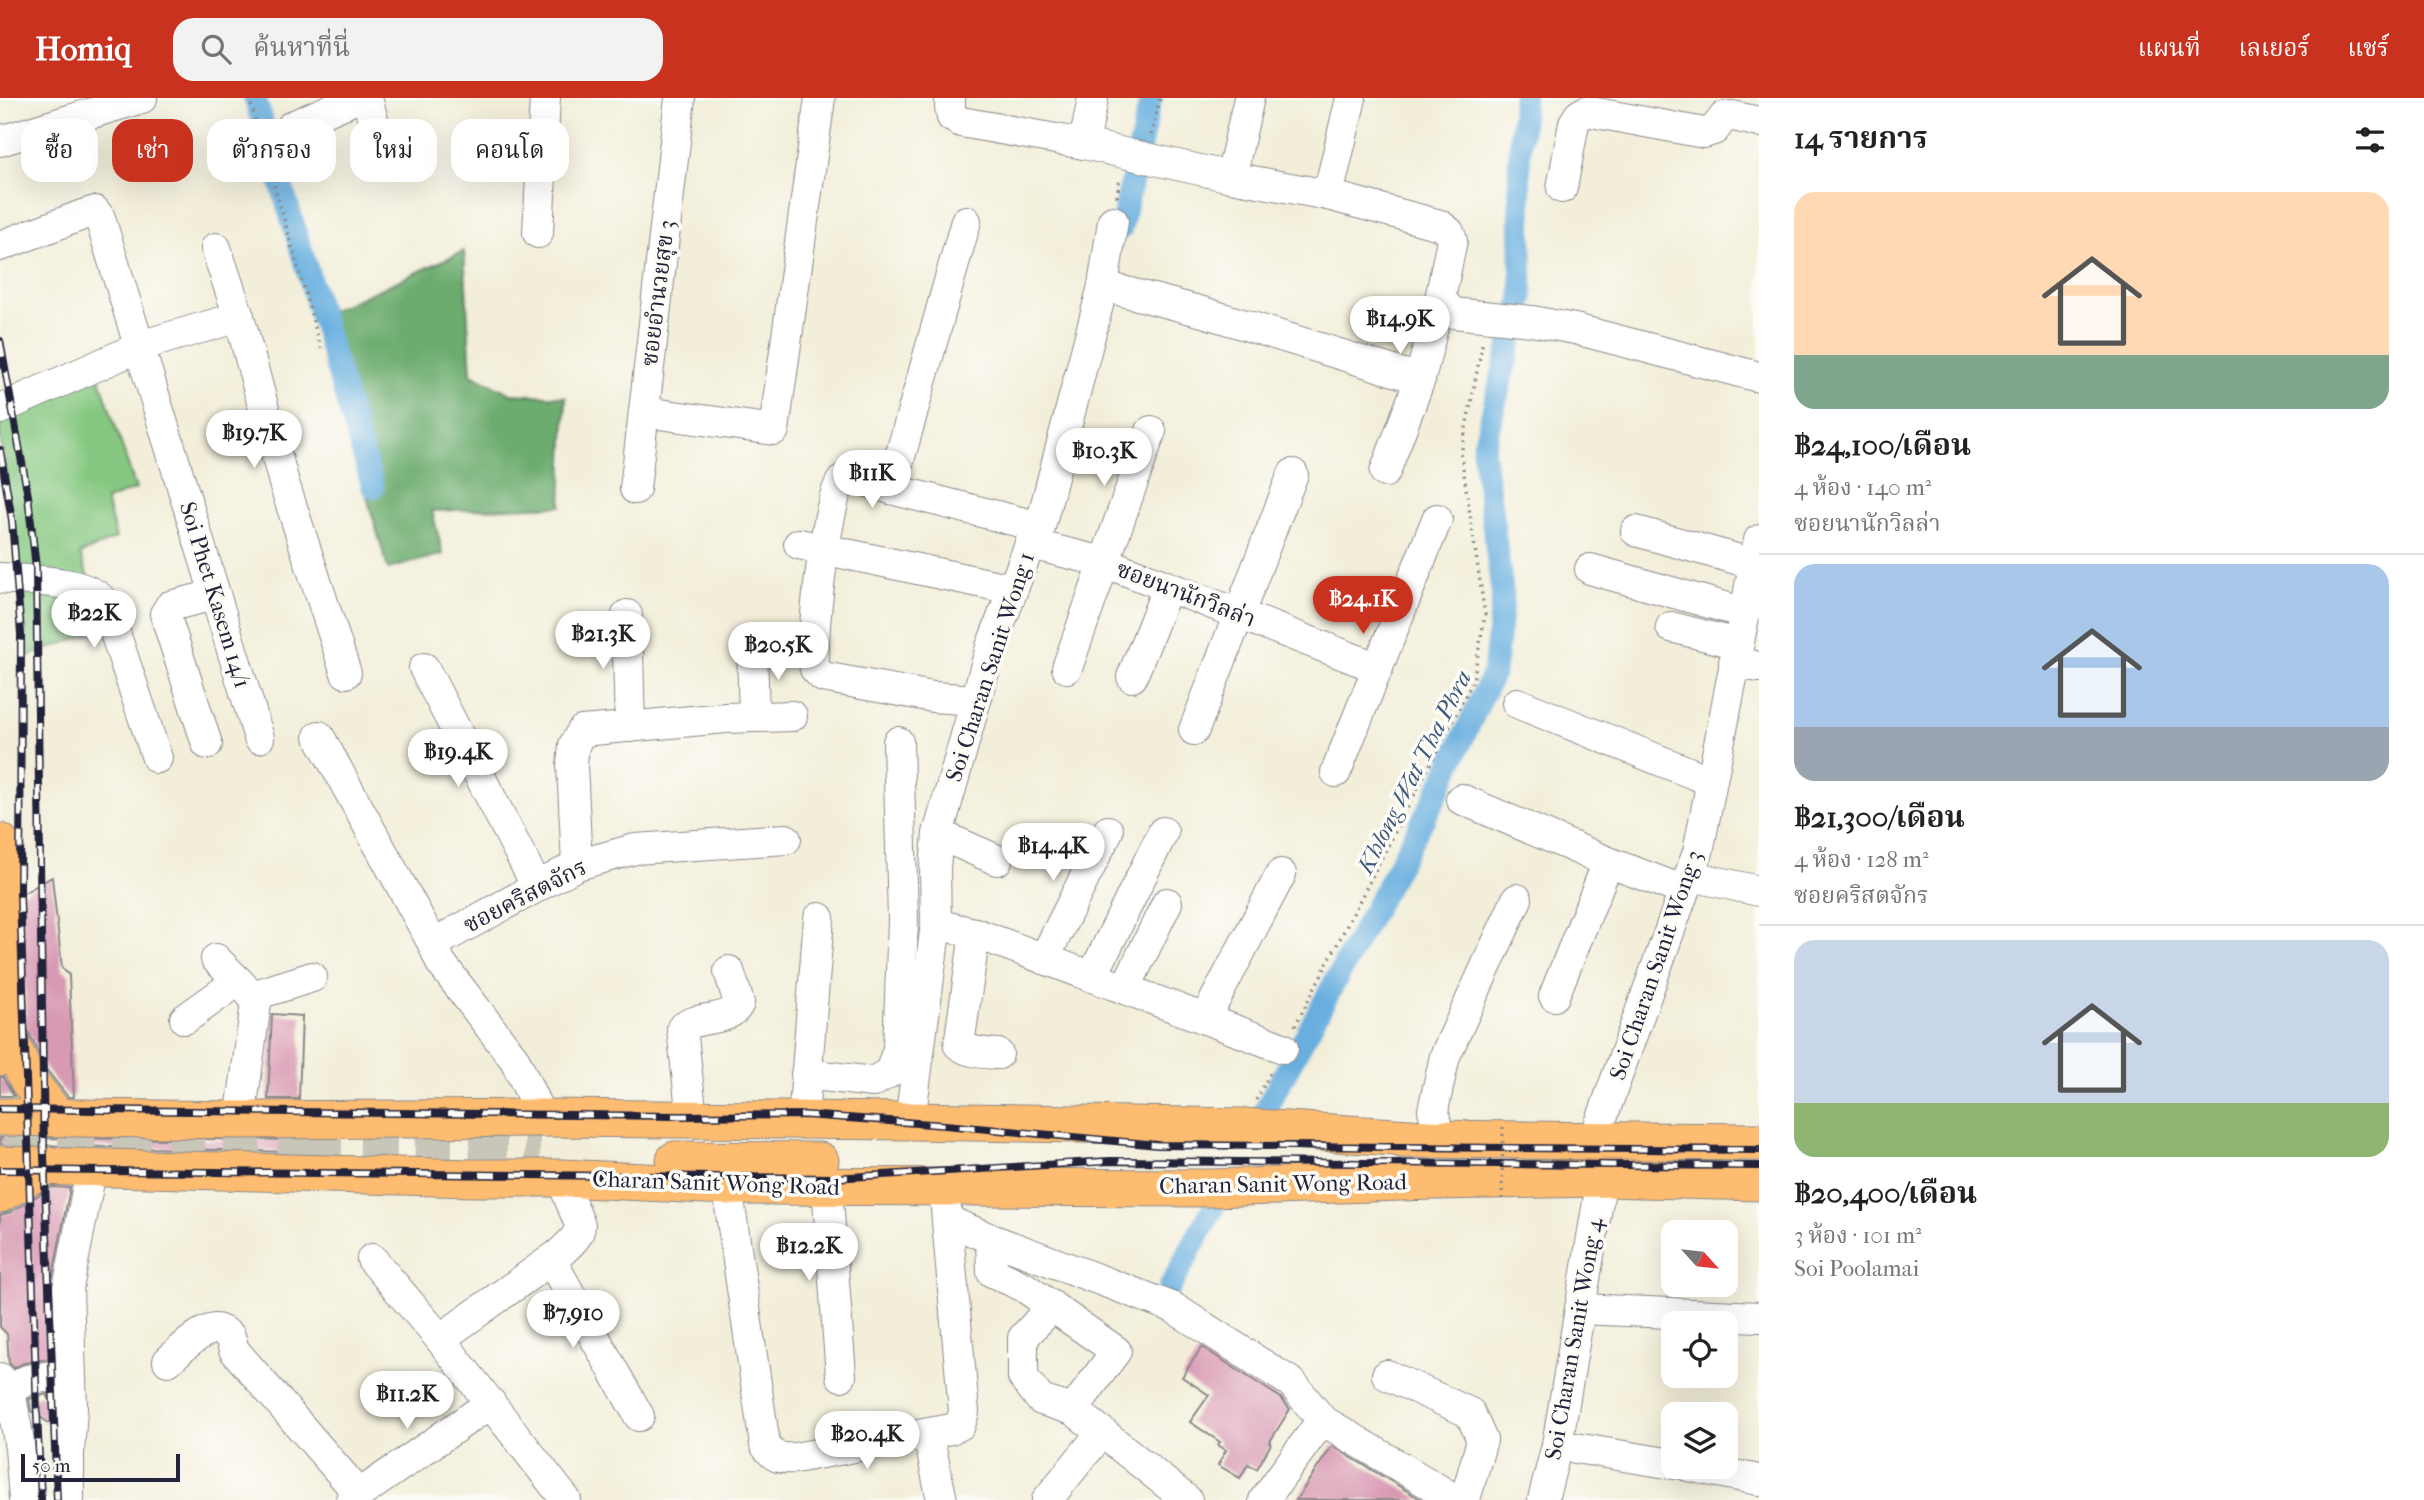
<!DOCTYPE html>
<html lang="th">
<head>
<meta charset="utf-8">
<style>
  body { margin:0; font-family:"IM FELL French Canon","Noto Serif Thai",serif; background:#f2f2f2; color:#222; height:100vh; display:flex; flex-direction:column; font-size:26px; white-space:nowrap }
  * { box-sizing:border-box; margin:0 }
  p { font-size:23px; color:#767676 }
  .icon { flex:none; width:38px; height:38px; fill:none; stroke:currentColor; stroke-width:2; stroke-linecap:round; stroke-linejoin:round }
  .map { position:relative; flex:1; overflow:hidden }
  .details { display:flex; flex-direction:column; background:#fff; width:665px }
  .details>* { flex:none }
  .top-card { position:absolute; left:21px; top:21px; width:665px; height:63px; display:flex; gap:14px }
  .needle { width:46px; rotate:117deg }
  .buttons { position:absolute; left:1661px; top:1122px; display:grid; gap:14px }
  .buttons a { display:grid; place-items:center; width:77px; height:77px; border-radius:14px; background:#fff; box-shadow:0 7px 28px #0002; font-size:35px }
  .scale { position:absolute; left:21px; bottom:18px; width:159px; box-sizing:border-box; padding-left:7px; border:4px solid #22223b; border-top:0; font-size:19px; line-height:24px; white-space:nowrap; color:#22223b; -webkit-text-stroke:5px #fdfcf7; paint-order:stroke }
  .price { position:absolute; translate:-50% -60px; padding:0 16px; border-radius:24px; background:#fff; color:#222; font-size:23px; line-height:46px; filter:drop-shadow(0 2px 4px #0008) }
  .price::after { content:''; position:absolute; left:50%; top:42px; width:21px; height:16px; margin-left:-10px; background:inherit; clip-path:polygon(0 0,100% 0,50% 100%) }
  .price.current { background:#c8321e; color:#fff }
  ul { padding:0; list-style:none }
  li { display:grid; align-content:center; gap:14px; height:371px; padding:0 35px }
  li+li { border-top:2px solid #e0e0e0 }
  li span { display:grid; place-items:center; height:217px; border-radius:21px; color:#555 }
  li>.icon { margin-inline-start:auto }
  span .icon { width:126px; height:126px; fill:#fffc; stroke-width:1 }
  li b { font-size:30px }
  h2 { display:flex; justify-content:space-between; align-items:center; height:84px; padding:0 35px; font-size:30px }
  .chip { padding:0 24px; border-radius:21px; background:#fff; box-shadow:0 7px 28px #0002; font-size:24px; line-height:63px }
  .chip.current { background:#c8321e; color:#fff }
  header { display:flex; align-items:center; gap:42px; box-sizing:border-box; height:98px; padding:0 35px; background:#c8321e; color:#fff }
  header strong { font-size:33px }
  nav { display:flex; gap:38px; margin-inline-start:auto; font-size:24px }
  .search { width:490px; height:63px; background:#f2f2f2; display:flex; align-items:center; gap:18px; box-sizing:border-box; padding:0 24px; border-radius:21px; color:#767676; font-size:26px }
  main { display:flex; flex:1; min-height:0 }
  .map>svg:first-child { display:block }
</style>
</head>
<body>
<header>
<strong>Homiq</strong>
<div class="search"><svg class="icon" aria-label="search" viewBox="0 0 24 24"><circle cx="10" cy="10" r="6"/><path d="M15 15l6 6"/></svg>ค้นหาที่นี่</div>
<nav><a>แผนที่</a><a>เลเยอร์</a><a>แชร์</a></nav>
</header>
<main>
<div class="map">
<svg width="1759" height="1402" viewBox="0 0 1759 1402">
  <rect width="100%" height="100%" fill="#fdfcf7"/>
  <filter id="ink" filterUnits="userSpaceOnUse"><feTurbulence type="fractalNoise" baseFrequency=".0143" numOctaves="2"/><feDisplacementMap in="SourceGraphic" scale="14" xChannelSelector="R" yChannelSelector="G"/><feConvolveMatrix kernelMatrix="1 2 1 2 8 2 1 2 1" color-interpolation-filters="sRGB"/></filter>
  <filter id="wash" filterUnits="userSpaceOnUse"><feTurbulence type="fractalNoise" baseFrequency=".00686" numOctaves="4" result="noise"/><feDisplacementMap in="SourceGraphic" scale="28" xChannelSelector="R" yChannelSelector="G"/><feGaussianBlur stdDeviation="1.57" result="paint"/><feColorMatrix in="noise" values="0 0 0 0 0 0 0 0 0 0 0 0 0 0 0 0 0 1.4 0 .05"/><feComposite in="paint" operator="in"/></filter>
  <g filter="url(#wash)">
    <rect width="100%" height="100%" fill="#f2eed9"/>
    <polygon fill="#85c780" stroke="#54745e" stroke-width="2" points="96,269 136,391 106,402 116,440 80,456 106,530 29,558 0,335 0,311"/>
    <polygon fill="#6cac6e" stroke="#476754" stroke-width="2" points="464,153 471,276 511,296 566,299 561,408 432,413 443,456 388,471 315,220"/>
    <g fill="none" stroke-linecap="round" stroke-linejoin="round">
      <g stroke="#68afdf" stroke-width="23">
        <polyline points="255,0 373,389"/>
        <polyline points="1121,130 1151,0"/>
        <polyline points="1264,1014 1435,700 1494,573 1503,499 1483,351 1522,201 1519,62 1524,0"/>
        <polyline points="1169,1191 1212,1112"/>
      </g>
    </g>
    <g id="blocks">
      <g fill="#d899b2">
        <polygon points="52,779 62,870 69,877 74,999 68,999 46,971 26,928 22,796"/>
        <polygon points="272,916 302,918 299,1001 268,1001"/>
        <polygon points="0,979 3,979 14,998 0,998"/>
        <polygon points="0,1040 331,1042 333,1046 327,1055 0,1046"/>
        <polygon points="52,1089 70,1090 51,1187 53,1260 24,1265 14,1270 9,1265 7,1236 0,1229 0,1117 11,1114"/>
        <polygon points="1202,1249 1281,1300 1290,1311 1269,1345 1271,1346 1257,1371 1248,1366 1240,1380 1218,1367 1226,1352 1218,1347 1220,1344 1190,1324 1209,1297 1182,1279"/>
        <polygon points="47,1296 54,1313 54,1322 49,1325 31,1313 29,1301"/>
        <polygon points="1332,1348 1422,1402 1296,1402"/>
      </g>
    </g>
  </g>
  <g filter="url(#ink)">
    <use href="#blocks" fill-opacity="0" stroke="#8a888a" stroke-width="2"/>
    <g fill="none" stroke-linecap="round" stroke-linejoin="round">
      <g stroke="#c8c5b9" stroke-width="37" stroke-dasharray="37 18" stroke-linecap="butt">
        <polyline points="305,1039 540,1043"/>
        <polyline points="3,1049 337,1056"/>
      </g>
      <g stroke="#8a888a" stroke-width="32">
        <g id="minor">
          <polyline points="367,0 384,62"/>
          <polyline points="950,0 950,10 952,19 961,24 1084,46 1231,79 1328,97 1440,127 1449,134 1452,142 1440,201 1420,281 1385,374"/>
          <polyline points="292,28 357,0"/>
          <polyline points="0,43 142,0"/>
          <polyline points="1084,46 1093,0"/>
          <polyline points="1231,79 1249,0"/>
          <polyline points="1562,90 1574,25 1579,17 1586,13 1704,35 1714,32 1724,19 1733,18 1759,24"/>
          <polyline points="1328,97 1351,0"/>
          <polyline points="538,135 545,0"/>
          <polyline points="0,148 85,116 95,113 100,120 259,640"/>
          <polyline points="216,150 239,219 284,385 346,575"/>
          <polyline points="1103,188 1203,214 1420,281"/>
          <polyline points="1440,201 1453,215 1532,223 1575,231 1759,279"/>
          <polyline points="0,311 146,246 239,219"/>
          <polyline points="645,314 774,332 820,0"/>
          <polyline points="635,391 680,0"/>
          <polyline points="891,391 966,123"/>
          <polyline points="1636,433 1754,466"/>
          <polyline points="799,446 1012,491"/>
          <polyline points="1030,446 1104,464 1378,570"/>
          <polyline points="1590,471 1745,515"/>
          <path d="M0,480C30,483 86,481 105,505L157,660"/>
          <polyline points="627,517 630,629"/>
          <polyline points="1671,529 1738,546"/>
          <polyline points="752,551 754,618"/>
          <polyline points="1734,564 1759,569"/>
          <polyline points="424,570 537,789"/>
          <polyline points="1067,570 1151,333"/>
          <polyline points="1132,579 1168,489"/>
          <path d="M976,602L933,599L823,579L815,571C809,548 827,402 841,384C843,380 846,380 850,378L891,391L1040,429"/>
          <polyline points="1517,605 1711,683"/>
          <polyline points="1194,632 1293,376"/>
          <polyline points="319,638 433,846 441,865 515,962 542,1020"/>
          <polyline points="207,646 165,516 170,508 214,497"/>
          <polyline points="1336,674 1437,421"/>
          <polyline points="1461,701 1608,764 1685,793"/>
          <polyline points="938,736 997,762"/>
          <polyline points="577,767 572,667 574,647 582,633 725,620 792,618"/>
          <polyline points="1691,778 1759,793"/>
          <polyline points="936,826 975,835 1283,950"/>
          <path d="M975,835L959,947C970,955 985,955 998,956"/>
          <polyline points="433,846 577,767 635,751 786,741"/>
          <polyline points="216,861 249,894 256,905 240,1022"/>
          <polyline points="1044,861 1108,733"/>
          <polyline points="1092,879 1163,734"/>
          <polyline points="1125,891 1167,805"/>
          <polyline points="252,898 312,879"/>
          <polyline points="1554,898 1608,764"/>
          <polyline points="185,921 238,883"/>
          <polyline points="1205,921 1281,776"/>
          <polyline points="806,976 873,984 890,974 898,951 903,821 898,644"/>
          <path d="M692,1021L682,930C699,916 729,926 739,905L729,873"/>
          <polyline points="803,1022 819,820"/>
          <polyline points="910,1023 936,826 935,770 938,736 991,549 1030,446 1040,429 1103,188 1113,123"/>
          <polyline points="1440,1040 1433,1012 1445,958 1517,801"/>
          <polyline points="1594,1042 1698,754 1759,442"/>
          <path d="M561,1080L580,1127C580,1139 567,1148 559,1156L440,1241L566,1402"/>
          <path d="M727,1088L765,1347C774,1360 780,1361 795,1360L951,1331L960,1327L964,1314L944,1089"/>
          <polyline points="827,1088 841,1278"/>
          <polyline points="949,1123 991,1141 1172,1209 1292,1285 1322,1322 1456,1402"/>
          <polyline points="991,1141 992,1174 1024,1189 1116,1253 1073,1312 1102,1334 1047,1402"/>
          <polyline points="372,1161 440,1241"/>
          <polyline points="551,1162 639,1318"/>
          <polyline points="1052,1208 1023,1240 1023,1279 1041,1302 1073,1312"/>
          <polyline points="1581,1211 1759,1219"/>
          <path d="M168,1263C180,1253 199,1232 215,1231C221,1231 226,1235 230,1238L234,1252L359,1396"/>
          <polyline points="1387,1277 1470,1315 1482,1342 1465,1402"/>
          <polyline points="0,1280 10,1293 11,1298 20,1350 24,1402"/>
          <polyline points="10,1293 27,1282 57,1277 71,1307"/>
          <polyline points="1102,1334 1187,1402"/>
          <polyline points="928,1336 942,1402"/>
          <polyline points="1557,1347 1673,1366"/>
          <polyline points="1688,1368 1759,1382"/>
          <polyline points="69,1402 69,1355 72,1311 68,1190 92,1068"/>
          <polyline points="351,1402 491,1305"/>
          <polyline points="1264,1402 1322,1322"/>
          <polyline points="1543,1402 1557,1347 1602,1080"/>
        </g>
      </g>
      <g stroke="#8a888a" stroke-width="39">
        <g id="major">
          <polyline points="0,744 5,933 0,959"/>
          <polyline points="5,933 28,982 57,1019"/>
          <polyline points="0,1019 240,1022 542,1020 910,1023 1243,1029 1425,1041"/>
          <polyline points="1402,1041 1759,1044"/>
          <polyline points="675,1062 820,1063"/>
          <polyline points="0,1067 474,1080 561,1080 727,1088 1211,1090 1433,1083 1602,1080 1759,1084"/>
          <polyline points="0,1096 48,1067"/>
        </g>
      </g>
      <g stroke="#8a888a" stroke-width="3.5" stroke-dasharray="2 5" stroke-linecap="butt">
        <polyline points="249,0 321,250"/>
        <polyline points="1151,37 1160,0"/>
        <polyline points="1117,99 1120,79"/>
        <polyline points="1295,928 1473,583 1485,517 1461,356 1483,242"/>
        <polyline points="1256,1002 1272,972"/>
      </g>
      <use href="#minor" stroke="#fff" stroke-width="30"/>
      <use href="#major" stroke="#febc70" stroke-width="37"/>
      <g stroke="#22223b" stroke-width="8">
        <g id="rail">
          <polyline points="0,243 28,398 36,470 44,1057 57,1402"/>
          <polyline points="0,352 12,422 21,536 20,797 37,1316 41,1402"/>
          <polyline points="0,1011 680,1018 805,1017 945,1027 1158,1047 1759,1052"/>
          <polyline points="0,1072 833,1080 1110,1063 1759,1068"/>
        </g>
      </g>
      <use href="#rail" stroke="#fdfcf7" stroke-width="5" stroke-dasharray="16" stroke-linecap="butt"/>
      <polyline stroke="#8a888a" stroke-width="3.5" stroke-dasharray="2 5" stroke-linecap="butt" points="1502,1101 1503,1028"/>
    </g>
  </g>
  <g text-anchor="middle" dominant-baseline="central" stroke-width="7" stroke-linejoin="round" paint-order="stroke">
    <g font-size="23" fill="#22223b" stroke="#fdfcf7">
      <text transform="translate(658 195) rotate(-83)">ซอยอำนวยสุข 3</text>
      <text transform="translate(1186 496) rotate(21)">ซอยนานักวิลล่า</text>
      <text transform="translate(215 497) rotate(73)">Soi Phet Kasem 14/1</text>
      <text transform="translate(990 569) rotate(-72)">Soi Charan Sanit Wong 1</text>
      <text transform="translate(525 798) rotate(-27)">ซอยคริสตจักร</text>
      <text transform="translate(1656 867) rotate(-71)">Soi Charan Sanit Wong 3</text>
      <text transform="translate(716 1085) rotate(2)">Charan Sanit Wong Road</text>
      <text transform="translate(1283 1086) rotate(-1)">Charan Sanit Wong Road</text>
      <text transform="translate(1574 1241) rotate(-80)">Soi Charan Sanit Wong 4</text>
    </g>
    <g font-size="24" font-style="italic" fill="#3e5a7d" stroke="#fdfcf7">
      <text transform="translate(1414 674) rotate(-63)">Khlong Wat Tha Phra</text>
    </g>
  </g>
</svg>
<div class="buttons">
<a><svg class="needle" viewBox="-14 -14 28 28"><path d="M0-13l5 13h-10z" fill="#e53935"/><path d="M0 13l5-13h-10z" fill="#767676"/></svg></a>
<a><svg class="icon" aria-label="locate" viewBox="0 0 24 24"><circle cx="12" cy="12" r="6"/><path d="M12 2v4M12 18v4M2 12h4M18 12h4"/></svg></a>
<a><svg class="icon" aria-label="layers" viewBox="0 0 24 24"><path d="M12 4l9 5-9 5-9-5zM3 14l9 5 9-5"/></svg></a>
</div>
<div class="scale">50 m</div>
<b class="price" style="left:1400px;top:258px">฿14.9K</b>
<b class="price" style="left:254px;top:372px">฿19.7K</b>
<b class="price" style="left:1104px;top:390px">฿10.3K</b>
<b class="price" style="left:872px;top:412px">฿11K</b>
<b class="price current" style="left:1363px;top:538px">฿24.1K</b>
<b class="price" style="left:94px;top:552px">฿22K</b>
<b class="price" style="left:603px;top:573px">฿21.3K</b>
<b class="price" style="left:778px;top:584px">฿20.5K</b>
<b class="price" style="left:458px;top:691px">฿19.4K</b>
<b class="price" style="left:1053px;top:785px">฿14.4K</b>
<b class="price" style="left:809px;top:1185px">฿12.2K</b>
<b class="price" style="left:573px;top:1252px">฿7,910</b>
<b class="price" style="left:407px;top:1333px">฿11.2K</b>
<b class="price" style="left:867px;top:1373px">฿20.4K</b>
<div class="top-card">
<a class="chip">ซื้อ</a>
<a class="chip current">เช่า</a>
<a class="chip">ตัวกรอง</a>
<a class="chip">ใหม่</a>
<a class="chip">คอนโด</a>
</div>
</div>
<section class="details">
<h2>14 รายการ<svg class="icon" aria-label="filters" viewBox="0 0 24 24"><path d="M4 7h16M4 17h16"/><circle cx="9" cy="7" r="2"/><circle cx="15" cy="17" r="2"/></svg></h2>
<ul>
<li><span style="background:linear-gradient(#ffd9b3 75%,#7fa58c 0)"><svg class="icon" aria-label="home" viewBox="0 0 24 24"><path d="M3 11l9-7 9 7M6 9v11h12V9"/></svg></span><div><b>฿24,100/เดือน</b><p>4 ห้อง · 140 m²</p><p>ซอยนานักวิลล่า</p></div></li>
<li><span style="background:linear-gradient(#a9c7e8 75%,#9aa5b1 0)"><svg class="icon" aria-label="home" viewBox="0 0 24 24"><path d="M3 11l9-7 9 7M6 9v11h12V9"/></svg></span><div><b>฿21,300/เดือน</b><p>4 ห้อง · 128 m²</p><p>ซอยคริสตจักร</p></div></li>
<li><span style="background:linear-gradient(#c9d6e8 75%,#8fb573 0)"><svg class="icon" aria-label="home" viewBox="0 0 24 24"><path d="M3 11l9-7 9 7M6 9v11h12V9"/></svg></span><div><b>฿20,400/เดือน</b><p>3 ห้อง · 101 m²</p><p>Soi Poolamai</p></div></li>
</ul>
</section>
</main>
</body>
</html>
